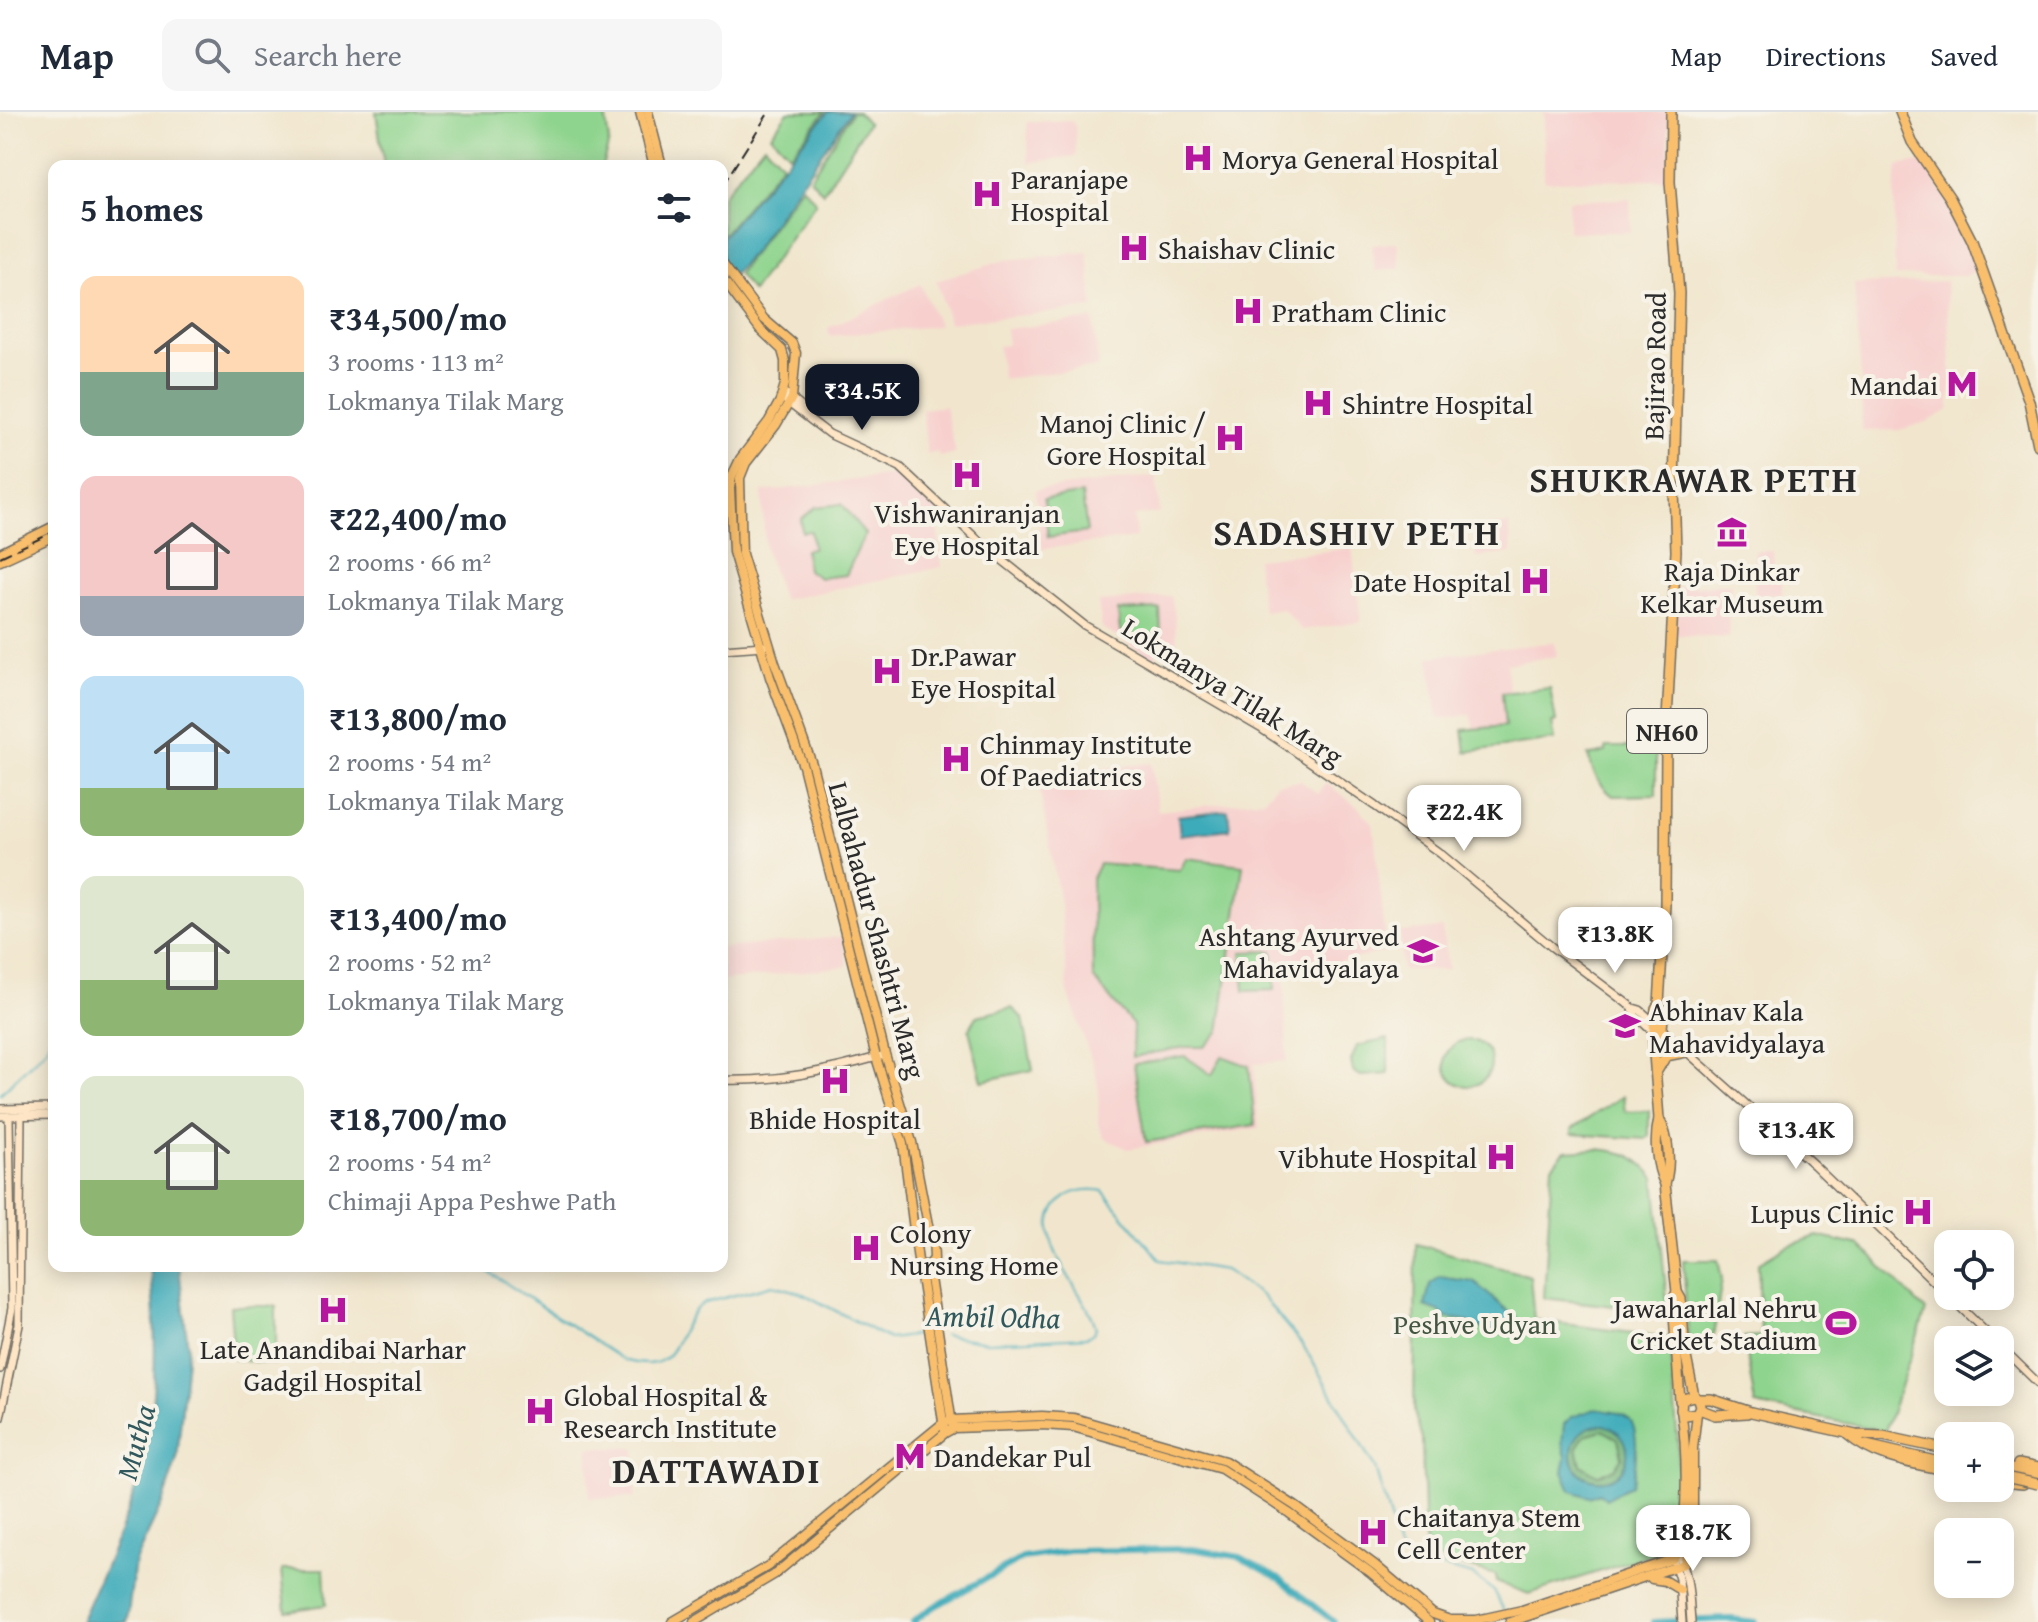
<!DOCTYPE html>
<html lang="en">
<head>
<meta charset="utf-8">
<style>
  body { margin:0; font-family:"Gentium Book Plus",serif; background:#f6f6f7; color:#1f2937; height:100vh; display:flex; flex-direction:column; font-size:30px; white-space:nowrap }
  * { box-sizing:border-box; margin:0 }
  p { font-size:26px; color:#747a83 }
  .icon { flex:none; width:44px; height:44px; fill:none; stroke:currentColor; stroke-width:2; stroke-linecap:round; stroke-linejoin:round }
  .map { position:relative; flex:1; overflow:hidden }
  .panel { position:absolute; left:48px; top:48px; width:680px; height:1112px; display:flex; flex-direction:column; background:#fff; border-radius:16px; box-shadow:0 4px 20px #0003 }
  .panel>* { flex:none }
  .tools { position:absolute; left:1934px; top:1118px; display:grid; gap:16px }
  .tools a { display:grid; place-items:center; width:80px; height:80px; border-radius:16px; background:#fff; box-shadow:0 4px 20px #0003; font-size:40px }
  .price { position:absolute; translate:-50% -68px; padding:0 18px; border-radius:16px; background:#fff; color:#222; font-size:26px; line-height:52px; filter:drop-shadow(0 2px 4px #0008) }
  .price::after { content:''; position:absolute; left:50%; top:48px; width:24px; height:18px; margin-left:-12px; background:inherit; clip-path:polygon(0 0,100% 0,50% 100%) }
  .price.selected { background:#111827; color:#fff }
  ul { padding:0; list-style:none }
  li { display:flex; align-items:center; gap:24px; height:200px; padding:0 32px }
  li span { display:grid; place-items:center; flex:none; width:224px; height:160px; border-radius:16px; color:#555 }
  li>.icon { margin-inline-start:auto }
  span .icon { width:96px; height:96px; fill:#fffc; stroke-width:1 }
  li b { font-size:34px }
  h2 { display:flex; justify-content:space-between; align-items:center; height:96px; padding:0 32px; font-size:34px }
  header { display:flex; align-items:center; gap:48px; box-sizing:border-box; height:112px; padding:0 40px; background:#fff; border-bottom:2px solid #e0e1e3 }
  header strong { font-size:38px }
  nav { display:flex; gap:44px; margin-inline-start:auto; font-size:28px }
  .search { width:560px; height:72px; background:#f6f6f7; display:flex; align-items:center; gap:20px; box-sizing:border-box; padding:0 28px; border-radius:16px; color:#747a83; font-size:30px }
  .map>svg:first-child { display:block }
</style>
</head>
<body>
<header>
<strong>Map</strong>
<div class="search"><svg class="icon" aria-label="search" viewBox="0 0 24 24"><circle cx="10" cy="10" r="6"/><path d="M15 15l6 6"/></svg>Search here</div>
<nav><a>Map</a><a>Directions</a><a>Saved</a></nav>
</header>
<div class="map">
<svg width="2038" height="1510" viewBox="0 0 2038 1510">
  <rect width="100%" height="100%" fill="#f7f3e8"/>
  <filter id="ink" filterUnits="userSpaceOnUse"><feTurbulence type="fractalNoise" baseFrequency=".0125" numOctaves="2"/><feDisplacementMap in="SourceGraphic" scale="16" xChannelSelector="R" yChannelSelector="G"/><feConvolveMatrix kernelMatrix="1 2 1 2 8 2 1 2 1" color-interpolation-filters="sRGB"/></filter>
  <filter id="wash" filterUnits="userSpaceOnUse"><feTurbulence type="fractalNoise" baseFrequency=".006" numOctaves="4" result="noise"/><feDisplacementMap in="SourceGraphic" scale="32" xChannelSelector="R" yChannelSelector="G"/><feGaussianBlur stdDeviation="1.8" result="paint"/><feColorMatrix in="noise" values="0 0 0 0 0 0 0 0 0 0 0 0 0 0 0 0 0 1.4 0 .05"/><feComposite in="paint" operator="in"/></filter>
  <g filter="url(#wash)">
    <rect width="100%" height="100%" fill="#f1e6cd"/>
    <g fill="#f7d0ce">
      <polygon points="1544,0 1668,0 1669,68 1544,69"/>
      <polygon points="1071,8 1075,14 1076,44 1029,51 1027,10"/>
      <polygon points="1924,49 1959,109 1980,157 1965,164 1895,164 1894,81 1898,54"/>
      <polygon points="1630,87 1631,120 1568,120 1568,88"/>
      <polygon points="1397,130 1400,156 1375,159 1372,133"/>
      <polygon points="1088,140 1093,196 949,211 936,169 1005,148"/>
      <polygon points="1946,169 1952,268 1949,298 1927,310 1900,318 1862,319 1861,263 1854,172"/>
      <polygon points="920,172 939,214 830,224 828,216"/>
      <polygon points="1093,207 1099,255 1002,267 998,234 1007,233 1006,217"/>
      <polygon points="945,294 956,342 939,345 938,340 927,342 922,297"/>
      <polygon points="900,362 935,396 942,455 783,488 765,437 762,380"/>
      <polygon points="1156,364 1160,401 1134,404 1136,426 1042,437 1035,378"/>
      <polygon points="1509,412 1512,441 1476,445 1473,416"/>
      <polygon points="1352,436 1361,510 1302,518 1283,497 1263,500 1256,447"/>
      <polygon points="1755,439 1773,439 1774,456 1782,456 1782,483 1755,483"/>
      <polygon points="1731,472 1728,526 1676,523 1676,475"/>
      <polygon points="1171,484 1175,504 1177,532 1162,533 1154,547 1102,516 1098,490"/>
      <polygon points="1555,530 1557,544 1506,552 1510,580 1501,581 1505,614 1475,617 1471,603 1438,607 1429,545"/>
      <polygon points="1151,651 1158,699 1264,687 1277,672 1301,669 1318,682 1326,671 1358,695 1373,711 1387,840 1284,861 1287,949 1254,952 1259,1016 1128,1037 1104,1026 1098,1012 1099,980 1095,958 1068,880 1060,791 1037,663"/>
      <polygon points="1442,816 1448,858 1402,858 1400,820"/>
      <polygon points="842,825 847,854 722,869 722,836"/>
      <rect x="589" y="1336" width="46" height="50"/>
    </g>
    <g fill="#8fd48e" stroke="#5d805c" stroke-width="2">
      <polygon points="376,0 605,0 609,30 602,54 384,54"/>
      <polygon points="788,0 825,0 790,43 771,23"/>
      <polygon points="852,0 858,0 868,11 823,81 810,66"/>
      <polygon points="764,32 782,52 722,124 722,84"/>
      <polygon points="802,74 816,90 752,180 738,162"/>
      <polygon points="1082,382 1087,420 1048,425 1044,387"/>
      <polygon points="842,392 865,422 846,463 820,466 807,458 805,438 813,436 811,419 802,420 801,407 816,395"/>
      <polygon points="1160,497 1161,528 1156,531 1149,527 1147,530 1131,521 1129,524 1120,519 1118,499"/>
      <polygon points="1550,576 1556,610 1552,611 1555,628 1466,640 1463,618 1505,614 1502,581"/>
      <path d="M1606,635H1656V683L1613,684C1599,673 1593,661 1588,644L1606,640Z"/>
      <polygon points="1186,746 1243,753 1219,920 1205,935 1186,935 1132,945 1133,913 1093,866 1092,766 1099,752 1180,758"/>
      <polygon points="1273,839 1275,878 1244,879 1242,840"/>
      <polygon points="1012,896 1023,906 1033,958 982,969 969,918 977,904"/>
      <polygon points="1388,927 1388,962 1361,964 1353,959 1351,949 1357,934"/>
      <circle cx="1468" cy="951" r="23"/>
      <polygon points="1185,944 1212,963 1222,944 1249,954 1255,1013 1146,1030 1134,952"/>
      <polygon points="1623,984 1625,1000 1649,999 1649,1023 1646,1027 1572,1022 1572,1017"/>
      <path d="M1597,1037C1627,1040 1636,1043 1655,1066L1668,1200L1544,1186L1552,1054L1565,1039Z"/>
      <polygon points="1817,1124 1861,1134 1926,1199 1885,1319 1755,1293 1744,1225 1761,1224 1758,1151 1785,1135"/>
      <polygon points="1416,1132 1530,1164 1534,1208 1670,1226 1678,1335 1677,1418 1664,1439 1529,1482 1496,1470 1496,1463 1425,1443 1422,1327 1414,1300"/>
      <polygon points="1683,1148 1718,1148 1722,1167 1711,1239 1689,1236"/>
      <polygon points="230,1194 276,1194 276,1252 234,1247"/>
      <polygon points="282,1457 324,1457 326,1493 286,1499"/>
    </g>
    <path fill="#73b679" stroke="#4f7052" stroke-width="2" fill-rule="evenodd" d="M1603,1312C1640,1321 1632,1372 1596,1368C1561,1364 1565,1312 1603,1312ZM1602,1318L1618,1327L1622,1345L1614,1357L1597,1363L1581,1353L1577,1335L1585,1323Z"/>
    <g fill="#3cabba" stroke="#346b72" stroke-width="2" fill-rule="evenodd">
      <polygon points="828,0 850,0 754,139 722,175 722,125"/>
      <polygon points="1228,698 1230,717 1180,723 1178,704"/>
      <path d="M150,1154H179L188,1236L177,1347L162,1392L135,1449L127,1510H80C103,1458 129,1405 143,1350C158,1285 157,1219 150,1154Z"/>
      <polygon points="1440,1165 1474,1170 1522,1211 1522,1220 1517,1224 1486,1218 1463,1208 1445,1206 1439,1199 1425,1194 1430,1172"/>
      <path d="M1598,1296C1607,1301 1618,1298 1627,1305C1641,1314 1636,1359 1631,1373L1606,1387L1599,1381L1589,1385L1571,1379L1563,1360L1566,1345L1562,1331L1564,1312L1572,1305ZM1603,1313C1640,1321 1632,1372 1596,1368C1561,1364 1565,1312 1603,1313Z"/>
    </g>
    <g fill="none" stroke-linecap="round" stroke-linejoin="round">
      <g stroke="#3cabba" stroke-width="2">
        <polyline points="0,982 46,937 54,915"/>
        <path d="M480,1154L623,1248C681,1265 670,1224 698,1195L705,1191L773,1173L802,1181L889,1227L925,1222"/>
        <path d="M944,1223L988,1230L1087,1225L1093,1221L1096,1216C1088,1181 1023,1123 1062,1088C1073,1078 1089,1076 1103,1079L1160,1148L1225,1158L1262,1184L1304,1235L1375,1356L1399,1437L1412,1447L1473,1463L1495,1480L1503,1497"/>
      </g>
      <g stroke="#3cabba" stroke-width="6">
        <polyline points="913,1510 930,1497 1023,1446 1069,1439 1192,1437 1240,1445 1279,1466 1334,1510"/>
        <polyline points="1653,1510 1731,1507 1755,1510"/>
      </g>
    </g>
  </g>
  <g filter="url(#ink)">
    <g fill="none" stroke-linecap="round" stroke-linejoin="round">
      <g stroke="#706c64" stroke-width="10">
        <g id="secondary">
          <polyline points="784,280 806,299 808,305"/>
          <polyline points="786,289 829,322 900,355 982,432 1084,513 1262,617 1375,694 1441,742 1552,835 1633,896 1640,898 1814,1053 1948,1183"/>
          <polyline points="722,537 764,534"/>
          <polyline points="1633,896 1635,903 1654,921"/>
          <path d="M722,968C777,970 828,959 881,944"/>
          <polyline points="0,997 54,996"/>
          <polyline points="0,1004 54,1003"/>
          <polyline points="1949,1184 1994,1228"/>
          <polyline points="2000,1234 2038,1271"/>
          <polyline points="0,1257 12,1196 9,1004"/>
          <polyline points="0,1306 19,1213 21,1004"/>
          <path d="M1677,1441C1690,1462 1689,1486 1691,1510"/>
          <polyline points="1673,1447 1679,1467 1682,1510"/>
        </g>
      </g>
      <g stroke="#706c64" stroke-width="11">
        <g id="primary">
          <polyline points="640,0 654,54"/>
          <polyline points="648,0 662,54"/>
          <polyline points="722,151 764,207 792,231 796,241 792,286 776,313 746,351 740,366 742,442 775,551 812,652 885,942 912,1030 929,1118"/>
          <polyline points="722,166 760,217 782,238 785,249 785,272 780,289 769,309 740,347 732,364 730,376 733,440 770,565 803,654 876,945 903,1032 918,1149 921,1153 929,1153 934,1147 933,1122 926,1116 916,1119"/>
          <polyline points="0,441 54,414"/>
          <polyline points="0,449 54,424"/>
          <polyline points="932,1151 930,1166 952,1312"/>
          <polyline points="919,1152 944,1316"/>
          <polyline points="1652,1467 1665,1469 1680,1478"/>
          <path d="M672,1510L768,1454L943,1311L951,1308L1042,1304L1074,1306L1225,1349L1295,1394L1375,1453L1433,1502L1450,1508H1476L1522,1498L1673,1447C1691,1422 1686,1329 1681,1298"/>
          <polyline points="694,1510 775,1462 945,1321 954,1316 1042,1313 1073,1315 1221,1357 1289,1401 1370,1460 1429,1510"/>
          <polyline points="1510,1510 1684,1452 1693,1407 1693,1336 1697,1301"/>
        </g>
      </g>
      <g stroke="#706c64" stroke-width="12">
        <g id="highway">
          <path d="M1671,0L1670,70L1679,181L1674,376L1676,439L1666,626L1665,793L1659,892L1656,896L1653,929L1659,1007C1654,1027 1656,1054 1665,1072L1677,1180L1681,1187L1685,1240L1694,1284"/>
          <polyline points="1900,0 1912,30 1950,86 1972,129 2029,289 2038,333"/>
          <path d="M1655,936C1662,925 1666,903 1659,892"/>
          <polyline points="1657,959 1666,944 1686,940"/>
          <path d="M1659,1007C1669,1025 1671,1052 1665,1072"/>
          <polyline points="1677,1180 1673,1188 1680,1289"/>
          <polyline points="1698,1287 1700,1294 1697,1301 1686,1303 1681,1298 1682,1287 1694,1284 1698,1287 1711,1287 1751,1300 1856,1323 1883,1324 1948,1338"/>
          <polyline points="1699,1297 1715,1303 1747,1301"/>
          <path d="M1848,1323C1876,1347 1913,1351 1948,1359"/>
          <polyline points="1866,1333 1948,1352"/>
          <polyline points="2018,1352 2038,1356"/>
          <polyline points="2000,1355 2038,1362"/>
          <polyline points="2000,1370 2023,1372"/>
        </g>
      </g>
      <use href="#secondary" stroke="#fde5c5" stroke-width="7"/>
      <use href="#primary" stroke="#f9bf6d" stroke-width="8"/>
      <use href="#highway" stroke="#f9bf6d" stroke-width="9"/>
      <g stroke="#2b2b2b" stroke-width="2" stroke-dasharray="12 6" stroke-linecap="butt">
        <polyline points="722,74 769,0"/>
        <polyline points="0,445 54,420"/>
      </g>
      <g stroke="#706c64" stroke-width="12" stroke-linecap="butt">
        <polyline id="highway-bridge" points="2000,1364 2038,1372"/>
      </g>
      <use href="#highway-bridge" stroke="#f9bf6d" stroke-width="9"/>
    </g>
  </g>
  <defs>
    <g id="hospital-bare" transform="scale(2.4)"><path d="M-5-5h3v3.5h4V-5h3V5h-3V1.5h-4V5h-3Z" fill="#b5179e" stroke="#f7f3e8" stroke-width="2.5" paint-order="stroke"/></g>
    <g id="metro-bare" transform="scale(2.4)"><path d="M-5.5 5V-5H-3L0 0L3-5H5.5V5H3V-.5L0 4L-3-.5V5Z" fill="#b5179e" stroke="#f7f3e8" stroke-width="2.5" paint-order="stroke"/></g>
    <g id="museum-bare" transform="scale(2.4)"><path d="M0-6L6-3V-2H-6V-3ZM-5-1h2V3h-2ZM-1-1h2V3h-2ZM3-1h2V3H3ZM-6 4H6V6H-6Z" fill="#b5179e" stroke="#f7f3e8" stroke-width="2.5" paint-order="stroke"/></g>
    <g id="university-bare" transform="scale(2.4)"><path d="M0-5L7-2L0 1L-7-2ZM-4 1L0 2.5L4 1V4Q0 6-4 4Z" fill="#b5179e" stroke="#f7f3e8" stroke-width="2.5" paint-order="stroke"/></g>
    <g id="stadium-bare" transform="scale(2.4)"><path d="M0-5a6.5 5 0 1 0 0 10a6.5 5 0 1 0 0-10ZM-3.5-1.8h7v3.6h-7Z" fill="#b5179e" stroke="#f7f3e8" stroke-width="2.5" paint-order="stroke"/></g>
  </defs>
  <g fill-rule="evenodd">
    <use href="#hospital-bare" x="1198" y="46"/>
    <use href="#hospital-bare" x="987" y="82"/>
    <use href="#hospital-bare" x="1134" y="136"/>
    <use href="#hospital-bare" x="1248" y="199"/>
    <use href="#metro-bare" x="1962" y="272"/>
    <use href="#hospital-bare" x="1318" y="291"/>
    <use href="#hospital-bare" x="1230" y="326"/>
    <use href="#hospital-bare" x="967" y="363"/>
    <use href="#museum-bare" x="1732" y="420"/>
    <use href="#hospital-bare" x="1535" y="469"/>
    <use href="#hospital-bare" x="887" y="559"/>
    <use href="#hospital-bare" x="956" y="647"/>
    <use href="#university-bare" x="1423" y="839"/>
    <use href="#university-bare" x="1625" y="914"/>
    <use href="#hospital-bare" x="835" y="969"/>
    <use href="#hospital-bare" x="1501" y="1045"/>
    <use href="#hospital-bare" x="1918" y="1100"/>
    <use href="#hospital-bare" x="866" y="1136"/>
    <use href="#hospital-bare" x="333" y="1198"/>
    <use href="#stadium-bare" x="1841" y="1211"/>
    <use href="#hospital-bare" x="540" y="1299"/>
    <use href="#metro-bare" x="910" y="1344"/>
    <use href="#hospital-bare" x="1373" y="1420"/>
  </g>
  <g text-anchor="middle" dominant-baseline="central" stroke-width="8" stroke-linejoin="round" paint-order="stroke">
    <rect fill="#f7f3e8" stroke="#686764" stroke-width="2" x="1627" y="597" width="80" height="44" rx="6"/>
    <g font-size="26" font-weight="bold" fill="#2b2b2b">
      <text x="1667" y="619">NH60</text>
    </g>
    <g font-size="28" fill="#2b2b2b" stroke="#f7f3e8" text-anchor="start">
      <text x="1222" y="46">Morya General Hospital</text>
      <text x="1011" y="66">Paranjape<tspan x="1011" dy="32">Hospital</tspan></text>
      <text x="1158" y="136">Shaishav Clinic</text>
      <text x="1272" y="199">Pratham Clinic</text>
      <text x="1938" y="272" text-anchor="end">Mandai</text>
      <text x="1342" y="291">Shintre Hospital</text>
      <text x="1206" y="310" text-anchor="end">Manoj Clinic /<tspan x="1206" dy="32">Gore Hospital</tspan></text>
      <text x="967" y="400" text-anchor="middle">Vishwaniranjan<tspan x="967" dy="32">Eye Hospital</tspan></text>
      <text x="1732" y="458" text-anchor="middle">Raja Dinkar<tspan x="1732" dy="32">Kelkar Museum</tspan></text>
      <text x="1511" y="469" text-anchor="end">Date Hospital</text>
      <text x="911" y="543">Dr.Pawar<tspan x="911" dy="32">Eye Hospital</tspan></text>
      <text x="980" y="631">Chinmay Institute<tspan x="980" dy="32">Of Paediatrics</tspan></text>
      <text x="1399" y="823" text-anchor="end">Ashtang Ayurved<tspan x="1399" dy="32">Mahavidyalaya</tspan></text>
      <text x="1649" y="898">Abhinav Kala<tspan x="1649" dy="32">Mahavidyalaya</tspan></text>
      <text x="835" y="1006" text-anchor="middle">Bhide Hospital</text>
      <text x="1477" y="1045" text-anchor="end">Vibhute Hospital</text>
      <text x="1894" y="1100" text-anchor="end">Lupus Clinic</text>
      <text x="890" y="1120">Colony<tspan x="890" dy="32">Nursing Home</tspan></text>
      <text x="1817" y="1195" text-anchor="end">Jawaharlal Nehru<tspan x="1817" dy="32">Cricket Stadium</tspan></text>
      <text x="333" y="1236" text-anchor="middle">Late Anandibai Narhar<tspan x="333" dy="32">Gadgil Hospital</tspan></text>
      <text x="564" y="1283">Global Hospital &amp;<tspan x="564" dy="32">Research Institute</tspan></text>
      <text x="934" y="1344">Dandekar Pul</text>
      <text x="1397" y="1404">Chaitanya Stem<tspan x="1397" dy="32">Cell Center</tspan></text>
    </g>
    <g font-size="28" fill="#2b2b2b" stroke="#f7f3e8">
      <text transform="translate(1654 254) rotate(-89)">Bajirao Road</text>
      <text transform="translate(1233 579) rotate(32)">Lokmanya Tilak Marg</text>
      <text transform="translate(878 818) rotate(75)">Lalbahadur Shashtri Marg</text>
    </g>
    <g font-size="28" fill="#454" stroke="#f7f3e8">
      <text x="1475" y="1211">Peshve Udyan</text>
    </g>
    <g font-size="30" font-style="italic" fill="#31585d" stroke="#f7f3e8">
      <text transform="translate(993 1204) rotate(1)">Ambil Odha</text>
      <text transform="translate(135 1330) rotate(-75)">Mutha</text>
    </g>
    <g font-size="36" font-weight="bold" letter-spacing="2" fill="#2b2b2b" stroke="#f7f3e8">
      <text x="1694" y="366">SHUKRAWAR PETH</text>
      <text x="1357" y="419">SADASHIV PETH</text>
      <text x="717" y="1357">DATTAWADI</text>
    </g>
  </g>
</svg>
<div class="tools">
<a><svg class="icon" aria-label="locate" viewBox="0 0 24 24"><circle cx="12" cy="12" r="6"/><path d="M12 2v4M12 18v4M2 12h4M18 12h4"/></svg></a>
<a><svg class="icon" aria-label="layers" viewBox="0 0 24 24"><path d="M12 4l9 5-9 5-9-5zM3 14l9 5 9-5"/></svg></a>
<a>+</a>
<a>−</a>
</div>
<b class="price selected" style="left:862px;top:320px">₹34.5K</b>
<b class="price" style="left:1464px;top:741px">₹22.4K</b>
<b class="price" style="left:1615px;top:863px">₹13.8K</b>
<b class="price" style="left:1796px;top:1059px">₹13.4K</b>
<b class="price" style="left:1693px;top:1461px">₹18.7K</b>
<section class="panel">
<h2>5 homes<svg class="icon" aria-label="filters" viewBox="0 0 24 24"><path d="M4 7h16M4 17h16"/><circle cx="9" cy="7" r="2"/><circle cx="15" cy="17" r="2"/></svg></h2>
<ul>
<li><span style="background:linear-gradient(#ffd9b3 60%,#7fa58c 0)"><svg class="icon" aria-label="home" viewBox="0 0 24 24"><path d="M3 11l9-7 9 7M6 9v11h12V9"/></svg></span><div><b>₹34,500/mo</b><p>3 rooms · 113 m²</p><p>Lokmanya Tilak Marg</p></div></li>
<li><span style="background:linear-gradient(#f6c9c9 75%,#9aa5b1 0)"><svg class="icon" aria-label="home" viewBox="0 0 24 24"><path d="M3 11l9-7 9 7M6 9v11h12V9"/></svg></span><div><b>₹22,400/mo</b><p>2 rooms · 66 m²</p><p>Lokmanya Tilak Marg</p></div></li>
<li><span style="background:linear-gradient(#bfe0f5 70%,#8fb573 0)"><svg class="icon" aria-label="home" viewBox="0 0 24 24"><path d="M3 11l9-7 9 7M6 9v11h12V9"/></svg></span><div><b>₹13,800/mo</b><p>2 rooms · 54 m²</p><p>Lokmanya Tilak Marg</p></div></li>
<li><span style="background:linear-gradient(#dfe7d0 65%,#8fb573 0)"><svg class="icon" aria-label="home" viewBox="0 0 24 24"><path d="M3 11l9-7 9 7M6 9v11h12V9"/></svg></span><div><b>₹13,400/mo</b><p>2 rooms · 52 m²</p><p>Lokmanya Tilak Marg</p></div></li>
<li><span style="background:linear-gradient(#dfe7d0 65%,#8fb573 0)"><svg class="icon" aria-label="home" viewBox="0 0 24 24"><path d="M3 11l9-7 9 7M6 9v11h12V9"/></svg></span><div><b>₹18,700/mo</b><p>2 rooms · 54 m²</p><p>Chimaji Appa Peshwe Path</p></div></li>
</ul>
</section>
</div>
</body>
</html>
